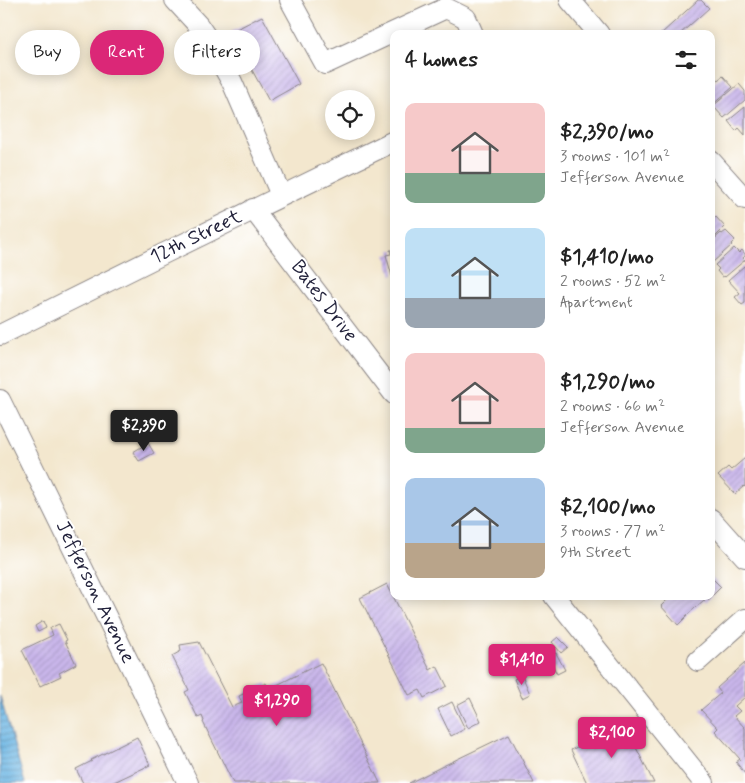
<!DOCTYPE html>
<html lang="en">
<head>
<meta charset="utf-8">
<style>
  body { margin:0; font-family:Mynerve,sans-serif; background:#f2f2f2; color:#222; height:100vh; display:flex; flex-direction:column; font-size:19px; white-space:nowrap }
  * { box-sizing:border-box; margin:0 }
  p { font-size:16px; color:#767676 }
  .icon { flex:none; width:28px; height:28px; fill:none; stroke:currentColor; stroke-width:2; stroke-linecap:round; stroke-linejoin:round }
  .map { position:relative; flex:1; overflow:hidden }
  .details { position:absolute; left:390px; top:30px; width:325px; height:570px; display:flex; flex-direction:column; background:#fff; border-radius:10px; box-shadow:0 2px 12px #0003 }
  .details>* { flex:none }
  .hud { position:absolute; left:15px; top:30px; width:300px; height:45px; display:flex; gap:10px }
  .tools { position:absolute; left:325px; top:90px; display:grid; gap:10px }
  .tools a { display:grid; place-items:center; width:50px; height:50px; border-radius:50%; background:#fff; box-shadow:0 2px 12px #0003; font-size:25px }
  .price { position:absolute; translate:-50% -42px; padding:0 11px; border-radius:5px; background:#db2777; color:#fff; font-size:16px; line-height:32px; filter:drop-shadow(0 1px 2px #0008) }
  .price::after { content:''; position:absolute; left:50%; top:30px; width:15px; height:11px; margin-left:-8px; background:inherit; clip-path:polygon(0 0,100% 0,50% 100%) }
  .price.on { background:#222; color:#fff }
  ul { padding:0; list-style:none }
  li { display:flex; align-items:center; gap:15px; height:125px; padding:0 15px }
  li span { display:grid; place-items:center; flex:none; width:140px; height:100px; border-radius:10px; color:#555 }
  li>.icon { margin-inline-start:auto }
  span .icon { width:60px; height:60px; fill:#fffc; stroke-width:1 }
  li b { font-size:21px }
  h2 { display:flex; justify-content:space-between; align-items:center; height:60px; padding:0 15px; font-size:21px }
  .tag { padding:0 18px; border-radius:22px; background:#fff; box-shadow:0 2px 12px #0003; font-size:18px; line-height:45px }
  .tag.on { background:#db2777; color:#fff }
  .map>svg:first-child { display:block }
</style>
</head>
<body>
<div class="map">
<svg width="745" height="783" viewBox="0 0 745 783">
  <defs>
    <pattern id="water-rules" width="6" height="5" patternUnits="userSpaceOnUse" patternTransform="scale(1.25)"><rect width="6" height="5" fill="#6bb5e3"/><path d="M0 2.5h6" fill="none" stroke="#5893b9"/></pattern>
    <pattern id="building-hatch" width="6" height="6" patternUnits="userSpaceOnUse" patternTransform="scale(1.25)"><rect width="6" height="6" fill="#c9b6ea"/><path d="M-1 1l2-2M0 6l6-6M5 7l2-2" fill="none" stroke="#ac9cca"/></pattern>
  </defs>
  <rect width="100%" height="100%" fill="#fff"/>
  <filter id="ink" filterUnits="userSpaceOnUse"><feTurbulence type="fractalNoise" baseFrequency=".02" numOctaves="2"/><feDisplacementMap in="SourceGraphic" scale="10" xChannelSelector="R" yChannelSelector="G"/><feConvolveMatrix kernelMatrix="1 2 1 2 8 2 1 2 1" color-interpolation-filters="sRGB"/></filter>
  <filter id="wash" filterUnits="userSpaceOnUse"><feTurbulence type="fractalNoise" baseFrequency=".0096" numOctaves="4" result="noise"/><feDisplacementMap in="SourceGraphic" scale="20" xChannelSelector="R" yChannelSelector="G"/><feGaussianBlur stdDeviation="1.12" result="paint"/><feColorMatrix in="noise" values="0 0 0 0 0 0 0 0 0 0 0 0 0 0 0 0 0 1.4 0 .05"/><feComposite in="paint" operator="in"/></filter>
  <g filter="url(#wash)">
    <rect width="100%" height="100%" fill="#f3e7ce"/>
    <polygon fill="url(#water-rules)" stroke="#466c8f" points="0,696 25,783 0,783"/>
    <g id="blocks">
      <g fill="url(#building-hatch)">
        <polygon points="698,0 701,0 709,8 680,34 661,34"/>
        <polygon points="262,16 299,84 269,101 231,32"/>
        <polygon points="723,76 733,87 711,106 711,85"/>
        <polygon points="739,84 745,91 745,100 724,118 713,106"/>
        <polygon points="745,107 745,135 739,128 736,131 728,121"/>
        <polygon points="716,217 725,227 711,241 711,221"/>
        <polygon points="726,231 735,240 731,244 732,245 713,262 711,261 711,242 721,233 722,234"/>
        <polygon points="734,248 739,253 742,250 745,254 745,256 743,258 745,260 725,277 724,276 722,277 717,271 719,269 715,265"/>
        <polygon points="390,250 394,250 394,275 392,276 386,255 391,254"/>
        <polygon points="744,266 745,268 745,303 742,305 735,297 740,293 728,280"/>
        <polygon points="148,443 154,453 139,461 133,452"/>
        <polygon points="745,458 745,487 744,486 735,494 718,476 728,467 731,470"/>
        <polygon points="711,577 721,587 706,602 704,600 686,616 687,616 678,625 661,606 668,599 667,597 668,596 711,596"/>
        <polygon points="387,584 430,670 437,666 447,686 424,698 420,690 409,695 360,598"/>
        <polygon points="43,621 46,628 38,632 35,626"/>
        <polygon points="59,624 67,640 65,641 76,664 59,673 61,676 40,686 22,650 53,635 50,628"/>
        <polygon points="558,637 568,647 561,653 552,642"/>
        <polygon points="199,642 232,707 242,703 239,696 266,683 269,689 321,663 380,783 233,783 203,722 204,721 202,716 198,718 185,692 189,690 172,656 181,651 180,645"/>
        <polygon points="556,653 565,670 557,674 548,656"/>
        <polygon points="745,663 745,697 735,706 740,711 734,716 745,728 745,774 736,762 740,759 715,731 718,728 701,710 721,693 717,688"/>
        <polygon points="522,675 530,694 522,698 514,679"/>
        <polygon points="470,698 481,721 468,728 457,705"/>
        <polygon points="452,702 465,729 451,736 438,709"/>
        <polygon points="624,724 654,783 587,783 571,750"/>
        <polygon points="509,734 534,783 409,783 443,766"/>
        <polygon points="137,737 150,765 112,783 83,783 76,769 92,761 91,760"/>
      </g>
    </g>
  </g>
  <g filter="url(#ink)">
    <use href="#blocks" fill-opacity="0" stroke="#8a8484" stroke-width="1"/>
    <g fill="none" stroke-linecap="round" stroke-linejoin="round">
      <g stroke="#8a8484" stroke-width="22">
        <g id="minor">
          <polyline points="175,0 198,25 207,38 232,82 281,195"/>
          <polyline points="290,0 325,64 446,8 466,18 473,34"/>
          <polyline points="570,0 599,34"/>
          <polyline points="711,161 745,199"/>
          <polyline points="253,209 394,394"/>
          <polyline points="0,335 165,253 394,141"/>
          <polyline points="0,400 188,783"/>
          <polyline points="711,519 745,557"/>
          <polyline points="554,596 704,783"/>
          <polyline points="698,661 745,619"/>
        </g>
      </g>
      <use href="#minor" stroke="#fff" stroke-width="20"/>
    </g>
  </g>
  <g text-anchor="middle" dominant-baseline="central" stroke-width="4" stroke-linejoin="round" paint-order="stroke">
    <g font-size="20" fill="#22223b" stroke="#fff">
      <text transform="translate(196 237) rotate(-26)">12th Street</text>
      <text transform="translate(324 301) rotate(53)">Bates Drive</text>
      <text transform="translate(95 592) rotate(64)">Jefferson Avenue</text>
    </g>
  </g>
</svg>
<div class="tools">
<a><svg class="icon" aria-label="locate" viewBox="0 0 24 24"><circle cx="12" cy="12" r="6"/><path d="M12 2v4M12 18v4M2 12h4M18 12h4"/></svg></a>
</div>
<b class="price on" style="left:144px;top:452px">$2,390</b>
<b class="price" style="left:522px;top:686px">$1,410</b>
<b class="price" style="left:277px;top:727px">$1,290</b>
<b class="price" style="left:612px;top:759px">$2,100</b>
<div class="hud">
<a class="tag">Buy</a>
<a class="tag on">Rent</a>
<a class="tag">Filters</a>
</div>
<section class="details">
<h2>4 homes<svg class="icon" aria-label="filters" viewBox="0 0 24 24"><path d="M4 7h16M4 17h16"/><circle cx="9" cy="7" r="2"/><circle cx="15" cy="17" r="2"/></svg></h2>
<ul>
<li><span style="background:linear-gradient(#f6c9c9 70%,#7fa58c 0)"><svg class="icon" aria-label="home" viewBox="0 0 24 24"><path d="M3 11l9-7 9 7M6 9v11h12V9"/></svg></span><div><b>$2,390/mo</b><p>3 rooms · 101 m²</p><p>Jefferson Avenue</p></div></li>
<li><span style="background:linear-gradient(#bfe0f5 70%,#9aa5b1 0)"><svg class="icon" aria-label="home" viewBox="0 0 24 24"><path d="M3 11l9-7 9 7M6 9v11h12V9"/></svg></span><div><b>$1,410/mo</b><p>2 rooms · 52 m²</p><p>Apartment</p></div></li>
<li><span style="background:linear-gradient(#f6c9c9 75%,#7fa58c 0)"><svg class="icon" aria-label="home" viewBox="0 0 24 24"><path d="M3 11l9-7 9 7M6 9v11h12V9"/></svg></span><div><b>$1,290/mo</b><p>2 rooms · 66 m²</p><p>Jefferson Avenue</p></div></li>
<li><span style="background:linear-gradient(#a9c7e8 65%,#b9a48a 0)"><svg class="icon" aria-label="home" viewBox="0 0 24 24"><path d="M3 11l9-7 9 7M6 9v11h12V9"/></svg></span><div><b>$2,100/mo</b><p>3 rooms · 77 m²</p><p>9th Street</p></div></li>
</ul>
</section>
</div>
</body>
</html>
